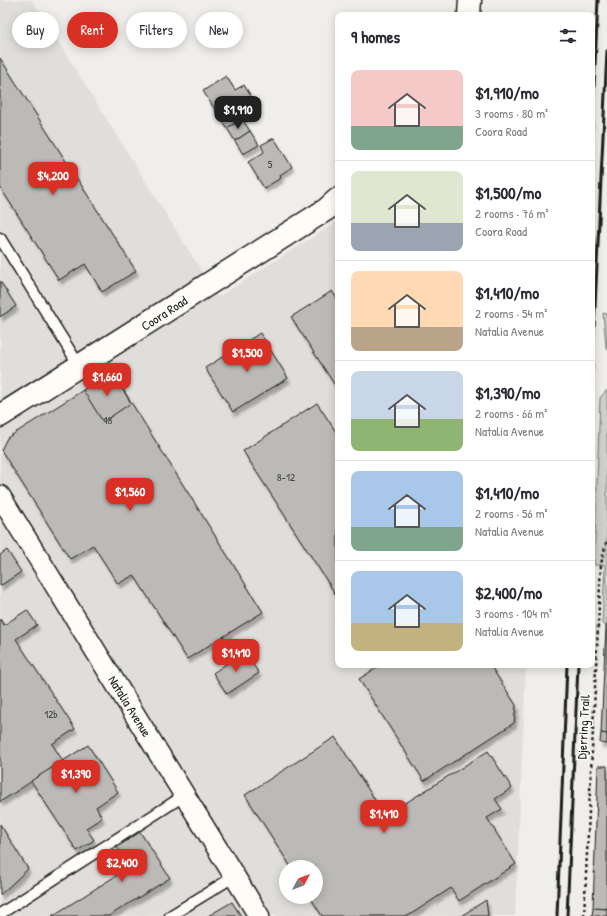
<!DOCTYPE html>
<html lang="en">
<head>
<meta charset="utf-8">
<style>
  body { margin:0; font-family:"Patrick Hand",sans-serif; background:#f7f7f7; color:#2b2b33; height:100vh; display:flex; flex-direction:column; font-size:15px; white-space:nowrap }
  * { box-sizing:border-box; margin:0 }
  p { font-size:13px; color:#7c7c81 }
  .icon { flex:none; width:22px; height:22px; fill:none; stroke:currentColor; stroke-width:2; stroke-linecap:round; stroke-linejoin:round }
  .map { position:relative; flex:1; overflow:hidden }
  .panel { position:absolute; left:335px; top:12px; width:260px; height:656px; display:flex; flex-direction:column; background:#fff; border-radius:8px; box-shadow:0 2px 10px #0003 }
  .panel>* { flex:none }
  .guide { position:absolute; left:12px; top:12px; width:263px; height:36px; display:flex; gap:8px }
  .needle { width:26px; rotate:49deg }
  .fabs { position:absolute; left:279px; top:860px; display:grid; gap:8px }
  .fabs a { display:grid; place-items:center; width:44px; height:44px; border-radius:50%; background:#fff; box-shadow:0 2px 10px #0003; font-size:20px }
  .price { position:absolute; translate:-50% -34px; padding:0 9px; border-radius:8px; background:#d93025; color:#fff; font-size:13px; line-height:26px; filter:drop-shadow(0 1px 2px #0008) }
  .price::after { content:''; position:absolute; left:50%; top:24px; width:12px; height:9px; margin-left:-6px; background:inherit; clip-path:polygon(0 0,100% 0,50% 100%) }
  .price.on { background:#222; color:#fff }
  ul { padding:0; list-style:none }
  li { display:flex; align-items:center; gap:12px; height:100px; padding:0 16px }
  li+li { border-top:1px solid #e1e1e2 }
  li span { display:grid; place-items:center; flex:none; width:112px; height:80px; border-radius:8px; color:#555 }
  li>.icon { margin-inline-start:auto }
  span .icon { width:48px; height:48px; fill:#fffc; stroke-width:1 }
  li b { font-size:17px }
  h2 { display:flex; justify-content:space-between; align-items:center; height:48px; padding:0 16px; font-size:17px }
  .tag { padding:0 14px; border-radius:18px; background:#fff; box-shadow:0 2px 10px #0003; font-size:14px; line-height:36px }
  .tag.on { background:#d93025; color:#fff }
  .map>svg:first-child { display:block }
</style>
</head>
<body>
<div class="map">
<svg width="607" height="916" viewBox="0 0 607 916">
  <defs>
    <filter id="shadow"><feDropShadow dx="2.5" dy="4.5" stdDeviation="1" flood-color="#0004"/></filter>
  </defs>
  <rect width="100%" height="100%" fill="#f0eeea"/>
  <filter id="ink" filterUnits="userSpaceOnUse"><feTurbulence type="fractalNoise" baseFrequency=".025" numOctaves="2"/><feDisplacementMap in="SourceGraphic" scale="8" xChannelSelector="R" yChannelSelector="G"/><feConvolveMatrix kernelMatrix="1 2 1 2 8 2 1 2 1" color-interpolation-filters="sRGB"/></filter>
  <g filter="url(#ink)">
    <path fill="#e0deda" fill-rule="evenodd" d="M0,0H32L218,297L338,221V665H526L515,916H0ZM286,867H316V897H286Z"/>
    <g fill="#d0cfcc" stroke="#767674">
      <polygon points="603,313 607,314 607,350 606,347"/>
      <polygon points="607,390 607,626 602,624 605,565 594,565 600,398"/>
    </g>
    <g fill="#bbbab6" stroke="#1c1c1c" filter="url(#shadow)">
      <polygon points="0,58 136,271 102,292 85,264 59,280 0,187"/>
      <polygon points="226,76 235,90 244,85 254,101 245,106 250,114 227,128 203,91"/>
      <polygon points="242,119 250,131 235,141 227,128"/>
      <polygon points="250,131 259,145 243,154 235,141"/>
      <polygon points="274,138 292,167 280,175 281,178 264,188 248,162 264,152 261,145"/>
      <polygon points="0,281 16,306 0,317"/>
      <polygon points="332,291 338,300 338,390 291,317"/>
      <polygon points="260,333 288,378 233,412 205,368"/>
      <polygon points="112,372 263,612 187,659 134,575 118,584 93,545 70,559 1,450 7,438"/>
      <polygon points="112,372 131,403 103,422 83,390"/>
      <polygon points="317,403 338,435 338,598 243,451"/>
      <polygon points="7,550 21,572 0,586 0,555"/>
      <polygon points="27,610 37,625 16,639 75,729 52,744 63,761 0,802 0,619 4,625"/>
      <polygon points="606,626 607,626 607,734 601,733"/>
      <polygon points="244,652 259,673 227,694 213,673"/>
      <polygon points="381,665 490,665 516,705 514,723 424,781 359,679"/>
      <polygon points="601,733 607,734 607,744 600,743"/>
      <polygon points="335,737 385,816 488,751 512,788 495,799 502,809 487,818 516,864 459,901 451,888 408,916 322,916 310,897 316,897 316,867 291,867 245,795"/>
      <polygon points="88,745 118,792 96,807 102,818 86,828 94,840 77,851 31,781"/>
      <polygon points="598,766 607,766 607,909 593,908"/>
      <polygon points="0,824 28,869 0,895"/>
      <polygon points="140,832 170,878 109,916 52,916 130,867 117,847"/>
      <polygon points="486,900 488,916 461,916"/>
      <polygon points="232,902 241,916 208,916"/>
      <polygon points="593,908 607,909 607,916 592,916"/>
    </g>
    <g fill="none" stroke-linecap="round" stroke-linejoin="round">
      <g stroke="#1c1c1c" stroke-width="13">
        <g id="service">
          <polyline points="0,238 80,367"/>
          <polyline points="0,914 185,795"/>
          <polyline points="170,916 235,876"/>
        </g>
      </g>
      <g stroke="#1c1c1c" stroke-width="23">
        <polyline id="minor" points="0,496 259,916"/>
      </g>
      <g stroke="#1c1c1c" stroke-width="25">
        <g id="tertiary">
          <polyline points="469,15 470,0"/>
          <polyline points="0,416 327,209 338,199"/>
        </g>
      </g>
      <polyline stroke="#1c1c1c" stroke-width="2.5" stroke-dasharray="3 3" stroke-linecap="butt" points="584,916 601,564 607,539"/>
      <use href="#service" stroke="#fdfcf7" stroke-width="10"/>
      <use href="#minor" stroke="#fdfcf7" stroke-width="20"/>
      <use href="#tertiary" stroke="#fdfcf7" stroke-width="22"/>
      <g stroke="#1c1c1c" stroke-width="3">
        <polyline points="592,129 598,0"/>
        <polyline points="592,371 607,51"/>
        <polyline points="557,916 567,665"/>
        <polyline points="567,916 578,665"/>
      </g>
    </g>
  </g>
  <g text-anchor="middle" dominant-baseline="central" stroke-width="3" stroke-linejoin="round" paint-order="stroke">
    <g font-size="11" fill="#444442">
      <text x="270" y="164">5</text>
      <text x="108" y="420">18</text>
      <text x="286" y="477">8-12</text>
      <text x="51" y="714">12b</text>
    </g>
    <g font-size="13" fill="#1c1c1c" stroke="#fdfcf7">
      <text transform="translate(164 313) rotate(-33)">Coora Road</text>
      <text transform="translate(130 706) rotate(58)">Natalia Avenue</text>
      <text transform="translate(583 727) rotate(-87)">Djerring Trail</text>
    </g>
  </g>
</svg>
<div class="fabs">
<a><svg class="needle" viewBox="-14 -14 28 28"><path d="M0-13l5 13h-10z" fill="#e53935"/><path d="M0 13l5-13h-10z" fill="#7c7c81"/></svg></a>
</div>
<b class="price on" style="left:238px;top:130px">$1,910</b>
<b class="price" style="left:53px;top:196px">$4,200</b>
<b class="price" style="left:247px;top:373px">$1,500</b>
<b class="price" style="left:107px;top:397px">$1,660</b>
<b class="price" style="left:130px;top:512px">$1,560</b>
<b class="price" style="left:236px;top:673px">$1,410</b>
<b class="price" style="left:76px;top:794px">$1,390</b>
<b class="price" style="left:384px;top:834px">$1,410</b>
<b class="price" style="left:122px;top:883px">$2,400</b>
<div class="guide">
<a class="tag">Buy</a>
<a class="tag on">Rent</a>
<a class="tag">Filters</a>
<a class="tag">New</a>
</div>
<section class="panel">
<h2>9 homes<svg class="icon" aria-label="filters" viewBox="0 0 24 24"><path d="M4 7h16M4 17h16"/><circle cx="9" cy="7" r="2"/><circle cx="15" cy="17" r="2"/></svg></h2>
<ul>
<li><span style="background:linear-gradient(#f6c9c9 70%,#7fa58c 0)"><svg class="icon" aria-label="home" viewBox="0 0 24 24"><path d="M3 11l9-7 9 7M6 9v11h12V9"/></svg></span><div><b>$1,910/mo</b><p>3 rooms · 80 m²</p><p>Coora Road</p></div></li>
<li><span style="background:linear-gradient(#dfe7d0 65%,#9aa5b1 0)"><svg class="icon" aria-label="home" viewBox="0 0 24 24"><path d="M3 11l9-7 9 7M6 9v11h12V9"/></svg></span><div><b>$1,500/mo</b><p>2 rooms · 76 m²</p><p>Coora Road</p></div></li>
<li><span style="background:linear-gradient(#ffd9b3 70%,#b9a48a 0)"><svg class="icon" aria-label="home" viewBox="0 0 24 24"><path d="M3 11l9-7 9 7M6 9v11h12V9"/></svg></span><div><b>$1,410/mo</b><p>2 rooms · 54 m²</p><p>Natalia Avenue</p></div></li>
<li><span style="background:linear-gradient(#c9d6e8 60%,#8fb573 0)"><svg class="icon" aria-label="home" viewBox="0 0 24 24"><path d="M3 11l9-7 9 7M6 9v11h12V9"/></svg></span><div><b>$1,390/mo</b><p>2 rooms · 66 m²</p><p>Natalia Avenue</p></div></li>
<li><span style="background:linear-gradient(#a9c7e8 70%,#7fa58c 0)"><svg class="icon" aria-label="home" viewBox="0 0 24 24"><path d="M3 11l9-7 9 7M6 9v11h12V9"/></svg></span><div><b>$1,410/mo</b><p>2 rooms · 56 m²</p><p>Natalia Avenue</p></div></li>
<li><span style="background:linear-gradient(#a9c7e8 65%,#c2b280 0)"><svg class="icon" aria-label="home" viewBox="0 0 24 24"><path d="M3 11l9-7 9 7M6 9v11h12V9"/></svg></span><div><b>$2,400/mo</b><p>3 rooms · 104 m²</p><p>Natalia Avenue</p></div></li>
</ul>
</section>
</div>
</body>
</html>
